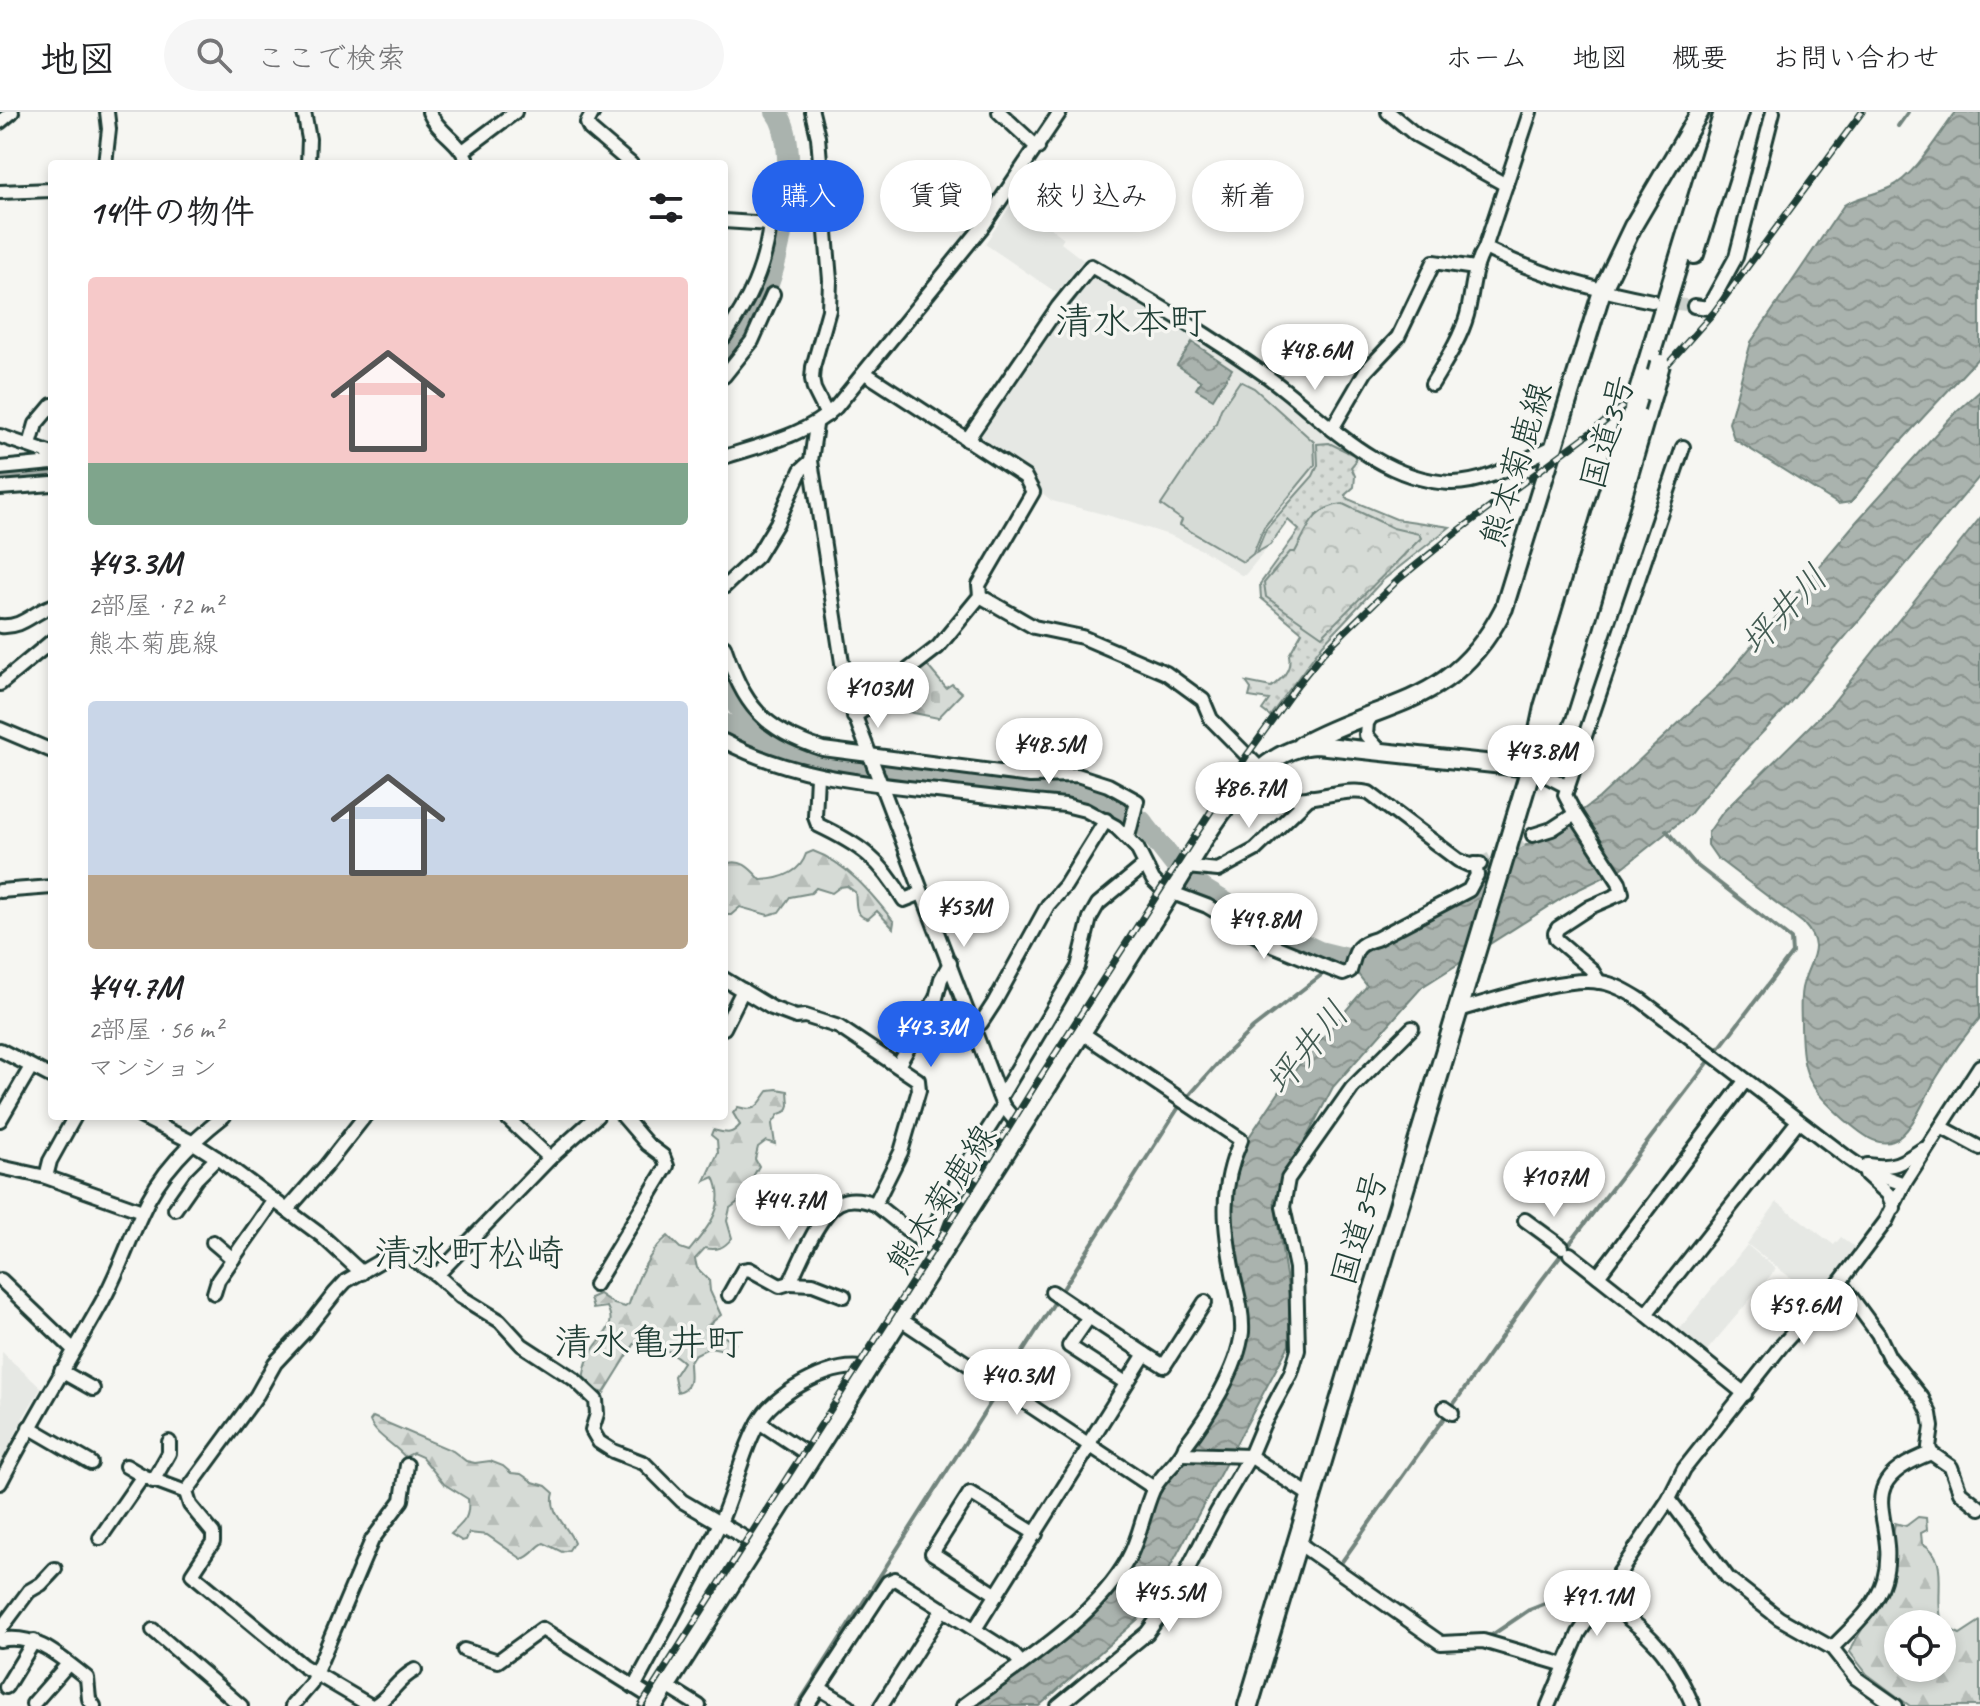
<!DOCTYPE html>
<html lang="ja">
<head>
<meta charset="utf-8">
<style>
  body { margin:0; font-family:Caveat,"Klee One",sans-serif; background:#f6f6f6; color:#202124; height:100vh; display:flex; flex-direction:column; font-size:30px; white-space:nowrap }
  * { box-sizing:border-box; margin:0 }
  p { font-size:26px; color:#757577 }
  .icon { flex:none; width:44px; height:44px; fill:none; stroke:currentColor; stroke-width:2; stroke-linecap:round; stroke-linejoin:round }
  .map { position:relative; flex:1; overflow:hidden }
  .drawer { position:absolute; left:48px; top:48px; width:680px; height:960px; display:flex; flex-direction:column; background:#fff; border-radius:8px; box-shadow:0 4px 12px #0003 }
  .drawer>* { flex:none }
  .guide { position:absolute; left:752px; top:48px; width:760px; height:72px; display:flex; gap:16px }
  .controls { position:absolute; left:1884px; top:1498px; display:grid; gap:16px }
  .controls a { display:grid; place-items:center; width:72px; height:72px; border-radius:50%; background:#fff; box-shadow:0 4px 12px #0003; font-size:40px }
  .price { position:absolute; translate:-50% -68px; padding:0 18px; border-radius:28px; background:#fff; color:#222; font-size:26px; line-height:52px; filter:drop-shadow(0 2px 4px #0008) }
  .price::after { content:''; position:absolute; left:50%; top:48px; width:24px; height:18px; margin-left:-12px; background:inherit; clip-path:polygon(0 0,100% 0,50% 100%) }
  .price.active { background:#2563eb; color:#fff }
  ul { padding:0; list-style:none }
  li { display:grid; align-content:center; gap:16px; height:424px; padding:0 40px }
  li span { display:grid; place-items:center; height:248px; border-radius:8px; color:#555 }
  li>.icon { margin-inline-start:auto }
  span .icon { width:144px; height:144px; fill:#fffc; stroke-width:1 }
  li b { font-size:34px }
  h2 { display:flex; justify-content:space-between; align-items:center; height:96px; padding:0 40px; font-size:34px }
  .tag { padding:0 28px; border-radius:36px; background:#fff; box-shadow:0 4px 12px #0003; font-size:28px; line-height:72px }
  .tag.active { background:#2563eb; color:#fff }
  header { display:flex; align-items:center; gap:48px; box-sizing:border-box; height:112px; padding:0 40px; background:#fff; border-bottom:2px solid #e0e0e0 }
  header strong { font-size:38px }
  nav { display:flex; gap:44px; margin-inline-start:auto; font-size:28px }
  .search { width:560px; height:72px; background:#f6f6f6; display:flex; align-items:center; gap:20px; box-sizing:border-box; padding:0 28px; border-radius:44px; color:#757577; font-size:30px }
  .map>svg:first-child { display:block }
</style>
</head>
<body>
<header>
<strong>地図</strong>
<div class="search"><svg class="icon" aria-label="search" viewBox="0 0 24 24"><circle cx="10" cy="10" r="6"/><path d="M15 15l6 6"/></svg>ここで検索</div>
<nav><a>ホーム</a><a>地図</a><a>概要</a><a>お問い合わせ</a></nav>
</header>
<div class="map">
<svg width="1980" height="1594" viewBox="0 0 1980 1594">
  <defs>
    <pattern id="grass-dots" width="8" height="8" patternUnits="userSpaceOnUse" patternTransform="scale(2)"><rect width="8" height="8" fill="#d6dbd6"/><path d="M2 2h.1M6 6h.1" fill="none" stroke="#b7bdb8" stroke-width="1.8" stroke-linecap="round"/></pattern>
    <pattern id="forest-firs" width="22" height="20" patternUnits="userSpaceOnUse" patternTransform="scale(2)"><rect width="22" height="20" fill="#d6dbd6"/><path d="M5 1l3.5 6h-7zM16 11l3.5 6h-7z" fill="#b7bdb8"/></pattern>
    <pattern id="cemetery-stones" width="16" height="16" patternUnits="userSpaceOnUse" patternTransform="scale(2)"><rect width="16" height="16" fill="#d6dbd6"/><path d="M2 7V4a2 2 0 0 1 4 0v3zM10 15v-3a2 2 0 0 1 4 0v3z" fill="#b7bdb8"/></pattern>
    <pattern id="park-crowns" width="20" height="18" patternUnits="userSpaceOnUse" patternTransform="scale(2)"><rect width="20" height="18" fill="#d6dbd6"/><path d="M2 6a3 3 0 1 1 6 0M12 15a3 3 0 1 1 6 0" fill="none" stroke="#b7bdb8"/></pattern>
    <pattern id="water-waves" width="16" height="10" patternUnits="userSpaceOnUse" patternTransform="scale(2)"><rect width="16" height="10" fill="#aab3ae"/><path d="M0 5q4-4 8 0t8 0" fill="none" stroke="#8a938e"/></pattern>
  </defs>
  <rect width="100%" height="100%" fill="#f6f6f2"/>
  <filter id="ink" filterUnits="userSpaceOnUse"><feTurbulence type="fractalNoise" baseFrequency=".0125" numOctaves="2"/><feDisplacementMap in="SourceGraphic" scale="16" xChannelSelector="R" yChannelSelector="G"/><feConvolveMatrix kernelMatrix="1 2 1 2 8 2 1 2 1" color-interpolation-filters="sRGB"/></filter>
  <g filter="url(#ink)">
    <g fill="#e6e8e4">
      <polygon points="1014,88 1064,126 1061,131 1083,148 1057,181 985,132"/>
      <polygon points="1094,161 1153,196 1156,200 1155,207 1169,217 1180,214 1248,257 1358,344 1359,350 1352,366 1300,397 1245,463 1241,463 1206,440 1172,424 1107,403 1052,389 1040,379 1032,367 976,328 976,324 1059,201 1089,164"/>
      <polygon points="1777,1090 1834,1133 1841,1125 1857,1137 1818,1187 1747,1132"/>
      <polygon points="1747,1133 1776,1157 1704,1242 1677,1220"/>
      <polygon points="2,1240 41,1276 24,1304 0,1355"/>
    </g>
    <path fill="url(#grass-dots)" stroke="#7a8c85" stroke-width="2" d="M1329,331L1354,343L1356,349L1351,355L1355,364L1354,375L1345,383L1348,387L1396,407L1450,415L1383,468L1323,532L1270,604L1262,598L1269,588L1249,585L1251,577L1246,570L1271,575C1282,567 1292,558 1289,543L1302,520L1261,486L1260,472L1299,418L1288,408L1270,433L1256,441L1266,417L1313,364L1318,353L1317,332Z"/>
    <g fill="url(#forest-firs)" stroke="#7a8c85" stroke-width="2" fill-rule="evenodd">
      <path d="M813,739C847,751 872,782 894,810L893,816L877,799L868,807C853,803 857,792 855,780L847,774L840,775L832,781L816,776L811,781L790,785L779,800L768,803L740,795L731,803H727L724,784L725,752C742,746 750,756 761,768C780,767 800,761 806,742Z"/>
      <path d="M777,977L788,979L789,993L787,999L779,1002L772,1012L775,1032L766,1029L758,1035L755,1047L759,1054L750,1070L751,1080L730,1096L727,1109L732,1126C724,1136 717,1139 705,1136L695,1147L697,1156L709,1168L710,1179L721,1203L705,1216L710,1223L725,1225L735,1232L729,1239L710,1235L694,1243L689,1251C689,1263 694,1277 677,1280L674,1264L683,1250C673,1239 661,1238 651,1226L637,1228L604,1281L595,1278L583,1267C585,1256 587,1245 594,1236C604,1221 617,1214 607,1195L593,1197L590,1186L599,1182L614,1192L625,1195L629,1192C636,1169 649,1139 668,1124L680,1136L689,1139C707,1117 728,1094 714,1065L705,1069L718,1041L717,1028L711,1023L713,1018C726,1021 731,1024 740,1013L733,1001L738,995C758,1001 758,992 769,978Z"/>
      <path d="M373,1305L453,1339L466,1349L475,1351L490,1349L503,1354L511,1361L521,1362L533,1370L546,1374L554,1381C548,1400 567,1413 574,1430L569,1438L562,1440L544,1431C535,1435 534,1443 522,1447L487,1423L469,1421L466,1428L462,1429L451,1422C464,1410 470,1406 468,1387L444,1372L422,1345L413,1341L405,1345C394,1332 375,1323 370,1309Z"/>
      <path d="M1918,1405L1926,1406L1927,1418L1921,1421L1922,1431C1953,1448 1931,1486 1944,1515L1960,1522L1980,1509V1594H1910L1867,1562L1850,1540C1859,1516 1878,1499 1888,1474C1896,1454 1890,1431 1895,1411L1906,1414ZM1898,1512H1942V1556H1898Z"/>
    </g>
    <polygon fill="url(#cemetery-stones)" stroke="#7a8c85" stroke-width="2" points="925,551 946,576 952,572 962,581 938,606 899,598 894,595 897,591 887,579"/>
    <path fill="url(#park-crowns)" stroke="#7a8c85" stroke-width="2" d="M1343,392L1393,416L1419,422L1421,426L1322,524L1266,485L1264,471L1290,440H1295C1308,416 1313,395 1343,392Z"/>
    <polygon fill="#d6dbd6" stroke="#7a8c85" stroke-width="2" points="1240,269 1254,276 1314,330 1315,353 1264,415 1253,442 1243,450 1180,413 1182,408 1161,393 1216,311 1221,297"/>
    <g fill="url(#water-waves)" stroke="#72847d" stroke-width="2">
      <path d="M1956,0H1980V244L1892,339L1851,390L1838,392L1734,327L1729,311L1751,230L1844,93C1859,84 1875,83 1891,75C1916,63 1938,23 1956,0Z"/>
      <polygon points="1192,230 1232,257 1213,287 1196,277 1201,269 1177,253"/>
      <polygon points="1980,279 1980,364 1782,600 1717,668 1690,702 1621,757 1567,783 1422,875 1333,975 1274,1088 1289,1182 1289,1233 1146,1500 1039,1594 970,1594 1025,1553 1134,1447 1160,1374 1240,1245 1229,1112 1232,1068 1245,1031 1292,961 1367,874 1354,857 1365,836 1473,780 1484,759 1522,735 1549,723 1599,686 1719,573 1857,409 1951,305"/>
      <path d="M1980,406V906C1964,924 1950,944 1937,965C1927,981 1912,1022 1893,1029C1876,1036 1857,1018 1845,1008C1808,975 1802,964 1801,914C1801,901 1799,884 1803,872C1810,846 1826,836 1803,811L1717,746L1708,733V721L1723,700L1831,593Z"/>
    </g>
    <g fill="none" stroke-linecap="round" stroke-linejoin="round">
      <g stroke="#72847d" stroke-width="4">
        <polyline points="1898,14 1908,0"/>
        <polyline points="1349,1460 1341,1451 1541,1169 1792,841 1791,827 1695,752 1666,718"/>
        <polyline points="1481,1524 1492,1523 1529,1498 1605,1468"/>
        <polyline points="797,1594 1179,995 1224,944 1253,916 1342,847"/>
      </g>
      <g stroke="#aab3ae" stroke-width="22">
        <path d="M724,244C740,220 760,196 769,169C782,133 801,32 776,0"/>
        <polyline points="0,364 52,361"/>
        <polyline points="724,563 732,586 761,624"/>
        <polyline points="724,612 829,651 1034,673 1086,683 1112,691 1141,709 1181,760 1204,778 1260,812 1319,840 1375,854"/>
      </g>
      <g stroke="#cbd1cc" stroke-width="12" stroke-dasharray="12 6" stroke-linecap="butt">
        <polyline points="1659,190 1694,194"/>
        <polyline points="1480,752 1533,723"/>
      </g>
      <g stroke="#1f3d34" stroke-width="18">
        <g id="minor">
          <polyline points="304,0 309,27 308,52"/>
          <path d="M429,0C439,22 459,27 469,52"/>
          <polyline points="593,0 587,11 590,17 631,52"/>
          <polyline points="812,0 818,25 830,168 829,198 813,255 812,267 814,277 827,303"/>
          <polyline points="999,0 1038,36"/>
          <polyline points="1388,0 1416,23 1506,73"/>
          <path d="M1530,0L1485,136C1536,162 1595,178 1652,189"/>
          <polyline points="0,10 12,0"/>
          <polyline points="463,39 515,0"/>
          <polyline points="105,52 109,17 107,0"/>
          <polyline points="0,80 52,78"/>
          <path d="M724,109L770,112C765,156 749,189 724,225"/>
          <polyline points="1694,194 1708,196 1736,145 1773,0"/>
          <polyline points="724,264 752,229 773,182"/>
          <path d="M1432,272C1445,250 1460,228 1467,203C1473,180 1472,157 1485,136"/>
          <polyline points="816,313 811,349 847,583 1003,994 1022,1017"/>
          <polyline points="1332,317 1366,259 1398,225 1434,150 1475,156"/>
          <polyline points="0,324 52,342"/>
          <path d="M967,328L1058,195L1091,154C1151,189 1211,224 1268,265C1324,306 1374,367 1450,371C1485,372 1522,349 1553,335"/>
          <polyline points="30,333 36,312 52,293"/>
          <path d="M724,345C764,332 805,324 836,295L983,114L1060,0"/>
          <polyline points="0,356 52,351"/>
          <polyline points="0,376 52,372"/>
          <polyline points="724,475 757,444 777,411 801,358 811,349"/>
          <path d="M980,484L1034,515L1082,525L1166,561L1203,588L1211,607L1287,684C1306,693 1342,674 1369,681L1458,748L1469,753L1480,752"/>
          <path d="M0,514C23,516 32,501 52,494"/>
          <path d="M724,534C744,594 762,617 823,637L1030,664L1077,663L1108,673L1137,689L1128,725"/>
          <polyline points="0,572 52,529"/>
          <polyline points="1372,603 1367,611 1366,623 1381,640"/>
          <polyline points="854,605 872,592 886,575 938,535 980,484 979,473 1033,380 1025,365 865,261"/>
          <polyline points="0,617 52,639"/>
          <path d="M724,629C791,665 863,671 937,679C979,684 1022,689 1065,693L1085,698L1116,715L1137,736L1153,768L1162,777L1207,794L1272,833L1343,862L1350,859C1356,840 1354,833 1376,827L1469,778L1477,763L1475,752"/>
          <polyline points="1531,656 1568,675"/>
          <path d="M817,664L815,705L818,713C860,733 880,747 904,788L922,781"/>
          <polyline points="1533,723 1552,717 1575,702"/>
          <polyline points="1187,755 1218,758 1255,738 1310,685"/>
          <polyline points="0,779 52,775"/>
          <polyline points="724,867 772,896 796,905 805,904 839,915 918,968 919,978 901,1040 875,1092 940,1144"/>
          <polyline points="1599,870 1591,857 1556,827 1555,821 1558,816 1590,795 1622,781 1619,770 1575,702 1565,683 1683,335"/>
          <path d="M1459,898C1495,888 1564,864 1600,870C1615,872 1628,880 1641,888L1849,1047L1865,1058L1904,1072L1980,954"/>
          <polyline points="973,915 981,911 994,891 1048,793 1065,774 1106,708"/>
          <polyline points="724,916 743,878"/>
          <polyline points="0,938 52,965"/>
          <polyline points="898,954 936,886 941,867 950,851"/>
          <polyline points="999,983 1003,981 1078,855 1090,806 1098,792 1145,753"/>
          <polyline points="140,1004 192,1030 217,1046 322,1124 362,1161"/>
          <polyline points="505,1004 550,1046"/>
          <polyline points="0,1008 31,955"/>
          <polyline points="1941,1015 1980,1036"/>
          <path d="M1867,1053C1893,1057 1902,1051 1923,1037"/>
          <polyline points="0,1055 46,1065 142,1099"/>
          <polyline points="1866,1062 1888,1082 1894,1096"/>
          <polyline points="46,1065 50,1049 75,1004"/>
          <polyline points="175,1097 196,1067 217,1046"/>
          <polyline points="287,1098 325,1055 365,1004"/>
          <polyline points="1525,1108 1562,1135"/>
          <polyline points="213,1130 233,1147"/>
          <path d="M926,1135C934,1121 937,1107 944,1094C962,1060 982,1026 1003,994"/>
          <polyline points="1570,1142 1646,1202"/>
          <polyline points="437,1163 550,1046 597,1004"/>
          <polyline points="1598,1164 1745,969"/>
          <polyline points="1,1168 74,1238"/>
          <polyline points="1840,1170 1878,1222 1889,1245 1922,1286 1930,1302 1932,1315 1929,1335 1931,1341 1951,1355 1960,1380 1980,1396"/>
          <polyline points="595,1173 667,1054 663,1044 647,1032 623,1004"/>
          <polyline points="1052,1180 1089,1205 1069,1234 1126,1271"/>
          <polyline points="214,1181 218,1168 274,1088"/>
          <polyline points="729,1183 743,1158 749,1157 780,1174 790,1171"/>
          <path d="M844,1184L813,1172L790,1171C799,1151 820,1100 839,1091C850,1085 864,1088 875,1092"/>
          <polyline points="900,1207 1154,1376"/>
          <polyline points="1145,1242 1164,1254 1205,1190"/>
          <polyline points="61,1259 93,1277"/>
          <polyline points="1745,1282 1646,1202 1798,1009"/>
          <polyline points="1445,1296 1452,1301"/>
          <polyline points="759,1310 812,1345"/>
          <polyline points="29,1315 91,1351"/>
          <polyline points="1089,1331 1145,1242 1089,1205"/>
          <polyline points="1183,1342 1250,1344 1311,1384"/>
          <polyline points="143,1364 186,1380"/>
          <polyline points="153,1369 169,1341 169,1330"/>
          <path d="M0,1371C32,1309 68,1251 102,1190C118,1161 128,1131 142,1101C159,1061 191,1030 224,1004"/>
          <polyline points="1669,1387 1728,1466 1779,1506 1832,1536 1856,1566 1896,1594"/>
          <polyline points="100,1426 143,1364 126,1354"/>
          <polyline points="1297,1430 1441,1531 1483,1529 1565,1553"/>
          <polyline points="997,1483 932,1441 970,1381 1036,1422"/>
          <path d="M1601,1486C1649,1520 1670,1539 1693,1594"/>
          <polyline points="975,1517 1091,1332"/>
          <polyline points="0,1518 29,1479 41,1472 55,1457"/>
          <polyline points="153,1518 241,1594"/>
          <path d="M0,1528C36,1521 60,1545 87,1566L89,1587L94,1594"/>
          <path d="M1832,1536C1852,1515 1876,1496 1884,1468C1901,1407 1844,1373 1931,1341"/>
          <polyline points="464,1538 498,1549 542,1517 657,1589"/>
          <polyline points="667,1574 699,1594"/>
          <polyline points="6,1575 34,1529"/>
          <path d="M634,1575C663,1522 693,1468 719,1413C734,1381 744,1332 762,1305C778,1280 838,1246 868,1258"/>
          <polyline points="819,1576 849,1594"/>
          <polyline points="33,1592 68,1552"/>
          <polyline points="292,1594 311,1572 372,1428 402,1388 407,1353"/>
          <polyline points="371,1594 303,1554 192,1462 213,1430 213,1421 190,1393 186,1380 257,1283 275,1251 305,1219 335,1181 346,1169 396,1140 405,1142 437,1163 461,1185 500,1209 522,1233 574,1267 596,1288 597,1302 592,1318 599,1330 613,1339 644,1351 682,1389 757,1433"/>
          <path d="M374,1594C390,1585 396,1568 415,1558"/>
          <polyline points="807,1594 888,1470 895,1467 1013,1542 1021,1551"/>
          <polyline points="881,1594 943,1497"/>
          <path d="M963,1594C1018,1553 1094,1508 1128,1447C1140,1425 1143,1401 1153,1378C1161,1362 1182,1347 1185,1334C1208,1304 1238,1257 1242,1220C1243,1202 1238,1183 1234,1166C1224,1115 1219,1077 1241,1028L1082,921"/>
          <polyline points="1058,1594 1147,1521 1175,1482 1217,1400 1250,1344 1263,1313 1291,1261 1298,1238 1296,1156 1283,1095 1288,1067 1352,976 1412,916"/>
          <polyline points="1548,1594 1579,1521 1669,1387 1684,1357 1782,1233 1840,1170 1886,1109 1904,1072"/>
        </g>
      </g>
      <g stroke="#1f3d34" stroke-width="22">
        <g id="major">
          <path d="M1301,633C1387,586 1453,596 1504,496L1602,179L1633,114L1700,0"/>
          <path d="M654,1594L1174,776C1205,727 1251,635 1317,633L1531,656"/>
        </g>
      </g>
      <g stroke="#1f3d34" stroke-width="24">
        <g id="highway">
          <polyline points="1694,142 1739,0"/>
          <polyline points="1643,266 1724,0"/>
          <polyline points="1546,624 1556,602 1584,513 1652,281"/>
          <polyline points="1248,1594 1531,656 1544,595 1634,296"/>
        </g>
      </g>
      <use href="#minor" stroke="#f6f6f2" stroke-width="12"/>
      <use href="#major" stroke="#f6f6f2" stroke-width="16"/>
      <use href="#highway" stroke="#f6f6f2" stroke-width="18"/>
      <g stroke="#1f3d34" stroke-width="7">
        <polyline id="rail" points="641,1594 932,1139 1039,967 1247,643 1298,572 1323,541 1399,467 1457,420 1602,312 1650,272 1714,200 1862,0"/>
      </g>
      <use href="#rail" stroke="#f6f6f2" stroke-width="4" stroke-dasharray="12" stroke-linecap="butt"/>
      <g stroke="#1f3d34" stroke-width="24" stroke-linecap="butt">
        <g id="highway-bridge">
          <polyline points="1652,281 1660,252"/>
          <polyline points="1634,296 1643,266"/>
        </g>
      </g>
      <use href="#highway-bridge" stroke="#f6f6f2" stroke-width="18"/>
    </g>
  </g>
  <g text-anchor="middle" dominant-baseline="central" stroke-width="7" stroke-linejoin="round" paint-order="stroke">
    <g font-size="34" fill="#1f3d34" stroke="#f6f6f2">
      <text transform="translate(1607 320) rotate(-74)">国道3号</text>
      <text transform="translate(1516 352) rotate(-73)">熊本菊鹿線</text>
      <text transform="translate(941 1087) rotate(-57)">熊本菊鹿線</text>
      <text transform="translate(1359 1116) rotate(-73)">国道3号</text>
    </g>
    <g font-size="36" font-style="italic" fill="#425a52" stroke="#f6f6f2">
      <text transform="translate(1784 498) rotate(-47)">坪井川</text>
      <text transform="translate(1307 936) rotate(-51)">坪井川</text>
    </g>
    <g font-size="38" fill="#1f3d34" stroke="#f6f6f2">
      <text x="1131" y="209">清水本町</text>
      <text x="469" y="1141">清水町松崎</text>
      <text x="649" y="1230">清水亀井町</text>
    </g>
  </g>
</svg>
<div class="controls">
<a><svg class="icon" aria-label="locate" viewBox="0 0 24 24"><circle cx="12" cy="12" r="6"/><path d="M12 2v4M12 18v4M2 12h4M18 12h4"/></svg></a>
</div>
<b class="price" style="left:1315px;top:280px">¥48.6M</b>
<b class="price" style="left:878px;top:618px">¥103M</b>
<b class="price" style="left:1049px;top:674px">¥48.5M</b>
<b class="price" style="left:1541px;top:681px">¥43.8M</b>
<b class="price" style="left:1249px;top:718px">¥86.7M</b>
<b class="price" style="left:964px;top:837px">¥53M</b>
<b class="price" style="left:1264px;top:849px">¥49.8M</b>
<b class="price active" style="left:931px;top:957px">¥43.3M</b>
<b class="price" style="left:1554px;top:1107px">¥107M</b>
<b class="price" style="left:789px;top:1130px">¥44.7M</b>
<b class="price" style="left:1804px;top:1235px">¥59.6M</b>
<b class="price" style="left:1017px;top:1305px">¥40.3M</b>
<b class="price" style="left:1169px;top:1522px">¥45.5M</b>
<b class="price" style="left:1597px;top:1526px">¥91.1M</b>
<div class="guide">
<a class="tag active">購入</a>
<a class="tag">賃貸</a>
<a class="tag">絞り込み</a>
<a class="tag">新着</a>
</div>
<section class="drawer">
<h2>14件の物件<svg class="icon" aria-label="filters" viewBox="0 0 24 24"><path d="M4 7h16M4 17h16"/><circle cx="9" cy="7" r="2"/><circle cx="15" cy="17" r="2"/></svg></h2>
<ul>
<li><span style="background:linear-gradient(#f6c9c9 75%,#7fa58c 0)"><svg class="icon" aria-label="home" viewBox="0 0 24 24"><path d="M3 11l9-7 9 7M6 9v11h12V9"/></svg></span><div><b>¥43.3M</b><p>2部屋 · 72 m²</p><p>熊本菊鹿線</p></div></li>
<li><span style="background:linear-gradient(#c9d6e8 70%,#b9a48a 0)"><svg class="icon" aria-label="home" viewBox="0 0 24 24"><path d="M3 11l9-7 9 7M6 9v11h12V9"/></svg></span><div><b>¥44.7M</b><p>2部屋 · 56 m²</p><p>マンション</p></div></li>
</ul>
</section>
</div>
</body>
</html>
